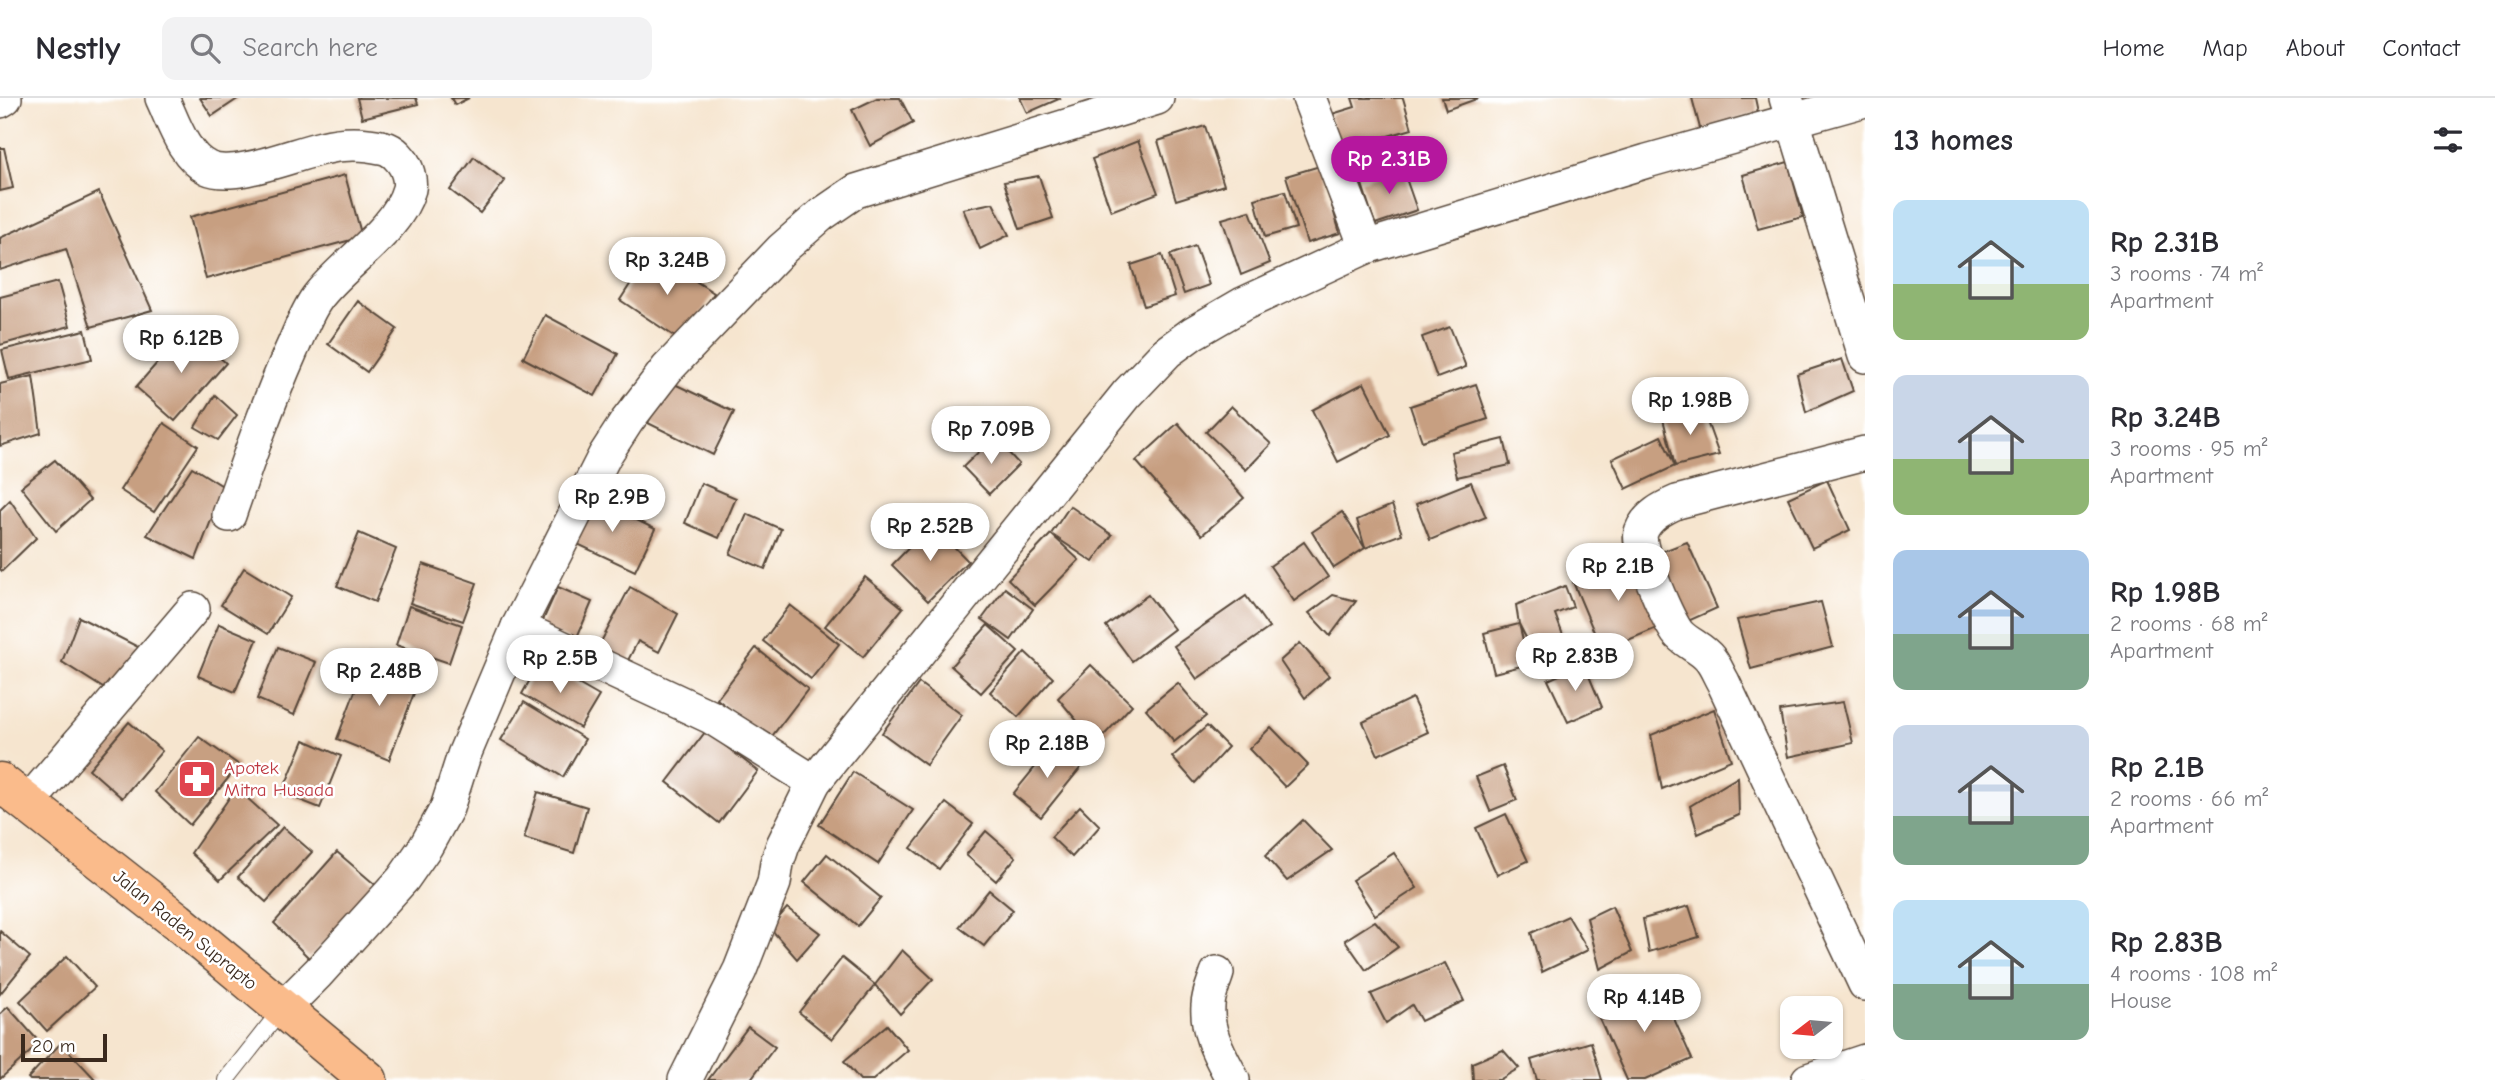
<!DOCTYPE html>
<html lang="en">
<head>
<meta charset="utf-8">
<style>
  body { margin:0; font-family:"Comic Neue",sans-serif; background:#f2f2f3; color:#2b2b33; height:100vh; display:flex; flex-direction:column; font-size:26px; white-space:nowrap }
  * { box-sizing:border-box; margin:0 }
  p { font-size:23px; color:#7c7c81 }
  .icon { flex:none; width:38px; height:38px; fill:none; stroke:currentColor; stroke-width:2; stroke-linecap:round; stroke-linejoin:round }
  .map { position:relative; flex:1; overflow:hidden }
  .side { display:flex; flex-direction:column; background:#fff; width:630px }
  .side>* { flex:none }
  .needle { width:46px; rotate:254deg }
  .tools { position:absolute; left:1780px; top:898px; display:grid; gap:14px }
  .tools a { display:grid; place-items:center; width:63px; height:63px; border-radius:14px; background:#fff; box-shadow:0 2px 5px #0004; font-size:35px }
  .scale { position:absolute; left:21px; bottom:18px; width:86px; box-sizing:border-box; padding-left:7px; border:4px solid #3b2a1e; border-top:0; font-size:19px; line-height:24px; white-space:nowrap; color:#3b2a1e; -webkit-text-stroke:5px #fff; paint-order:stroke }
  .price { position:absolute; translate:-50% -60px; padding:0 16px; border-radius:24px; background:#fff; color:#222; font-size:23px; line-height:46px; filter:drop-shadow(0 2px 4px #0008) }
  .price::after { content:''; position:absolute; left:50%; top:42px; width:21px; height:16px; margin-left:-10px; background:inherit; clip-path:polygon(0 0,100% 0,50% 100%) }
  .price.active { background:#b5179e; color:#fff }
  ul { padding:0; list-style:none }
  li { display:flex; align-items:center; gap:21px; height:175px; padding:0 28px }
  li span { display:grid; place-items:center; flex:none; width:196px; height:140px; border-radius:14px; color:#555 }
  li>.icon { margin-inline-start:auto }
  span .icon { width:84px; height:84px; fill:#fffc; stroke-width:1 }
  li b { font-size:30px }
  h2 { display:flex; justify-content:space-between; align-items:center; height:84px; padding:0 28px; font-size:30px }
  header { display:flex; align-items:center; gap:42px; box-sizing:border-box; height:98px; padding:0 35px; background:#fff; border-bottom:2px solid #e1e1e2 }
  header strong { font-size:33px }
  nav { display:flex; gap:38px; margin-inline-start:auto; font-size:24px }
  .search { width:490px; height:63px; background:#f2f2f3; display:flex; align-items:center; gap:18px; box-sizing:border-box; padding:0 24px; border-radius:14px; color:#7c7c81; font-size:26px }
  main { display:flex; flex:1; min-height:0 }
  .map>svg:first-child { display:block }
</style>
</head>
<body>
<header>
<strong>Nestly</strong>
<div class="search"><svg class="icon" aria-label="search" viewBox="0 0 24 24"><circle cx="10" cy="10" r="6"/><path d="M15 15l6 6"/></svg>Search here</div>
<nav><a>Home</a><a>Map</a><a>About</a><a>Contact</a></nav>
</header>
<main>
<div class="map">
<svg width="1865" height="982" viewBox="0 0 1865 982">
  <rect width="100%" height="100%" fill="#fff"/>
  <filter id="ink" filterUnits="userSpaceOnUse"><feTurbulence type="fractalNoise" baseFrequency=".0143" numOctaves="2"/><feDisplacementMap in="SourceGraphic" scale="14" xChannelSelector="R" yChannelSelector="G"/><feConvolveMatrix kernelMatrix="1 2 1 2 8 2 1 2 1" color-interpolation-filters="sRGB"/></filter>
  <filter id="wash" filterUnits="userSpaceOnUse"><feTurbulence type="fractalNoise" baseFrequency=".00686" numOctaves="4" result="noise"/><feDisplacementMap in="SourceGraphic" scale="28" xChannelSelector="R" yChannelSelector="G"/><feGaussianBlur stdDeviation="1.57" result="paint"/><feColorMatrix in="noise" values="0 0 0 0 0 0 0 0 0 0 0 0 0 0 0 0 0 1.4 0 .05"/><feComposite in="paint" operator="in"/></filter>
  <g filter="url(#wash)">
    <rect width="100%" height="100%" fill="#f6e5cf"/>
    <g id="blocks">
      <g fill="#c79f81">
        <polygon points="200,0 239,0 212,18"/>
        <polygon points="357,0 416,0 418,6 362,20"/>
        <polygon points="451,0 469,0 455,7"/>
        <polygon points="877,0 900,0 913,25 870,48 852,12"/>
        <polygon points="1020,0 1061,0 1027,15"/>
        <polygon points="1352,0 1403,0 1412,31 1340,52 1329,17 1355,9"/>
        <polygon points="1442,0 1479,0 1446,12"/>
        <polygon points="1692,0 1755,0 1758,14 1701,34"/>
        <polygon points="1205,28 1224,87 1176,102 1158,43"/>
        <polygon points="1138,43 1158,95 1111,113 1092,61"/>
        <polygon points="0,50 4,50 13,90 0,93"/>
        <polygon points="474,59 505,83 480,115 450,92"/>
        <polygon points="1788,64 1803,119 1758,131 1743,77"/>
        <polygon points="1320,68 1340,135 1307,145 1286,78"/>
        <polygon points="1402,69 1417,112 1375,126 1361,83"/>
        <polygon points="345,77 362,139 206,181 190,119"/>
        <polygon points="1039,78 1053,120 1020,131 1004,84"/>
        <polygon points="1285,93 1296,130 1265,139 1255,101"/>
        <polygon points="99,94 152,212 91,229 66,151 0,172 0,140"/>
        <polygon points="993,105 1009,137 980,151 963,111"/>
        <polygon points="1250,113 1270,165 1241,177 1222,121"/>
        <polygon points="1195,148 1209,187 1184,196 1170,157"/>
        <polygon points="651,154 714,195 683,244 620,202"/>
        <polygon points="1162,157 1175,198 1144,208 1131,167"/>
        <polygon points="58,184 70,228 0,247 0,199"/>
        <polygon points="358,203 397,231 367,274 328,246"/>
        <polygon points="545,217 618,256 595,298 523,260"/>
        <polygon points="1450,229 1466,269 1437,280 1422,239"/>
        <polygon points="187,231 226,265 175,323 136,289"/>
        <polygon points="85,232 92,261 9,281 2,252"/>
        <polygon points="1842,261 1853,293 1806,314 1797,276"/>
        <polygon points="33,278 41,335 0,348 0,286"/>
        <polygon points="668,283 734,314 713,357 648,325"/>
        <polygon points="1364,285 1390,337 1338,364 1312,312"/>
        <polygon points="1476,286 1488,321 1422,343 1410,308"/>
        <polygon points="215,297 237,317 218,342 195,329"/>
        <polygon points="1701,307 1719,357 1675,368 1663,321"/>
        <polygon points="1231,308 1271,346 1246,372 1206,334"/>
        <polygon points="164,325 198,348 154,414 120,392"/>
        <polygon points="1178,325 1244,400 1202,437 1136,363"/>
        <polygon points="1661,338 1675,368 1626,391 1612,361"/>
        <polygon points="994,339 1019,366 989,396 963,369"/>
        <polygon points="1504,341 1510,367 1457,379 1451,354"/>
        <polygon points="55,362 90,402 56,433 21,389"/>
        <polygon points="192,369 224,389 196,461 147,437"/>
        <polygon points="1827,382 1850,432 1812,450 1788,400"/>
        <polygon points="1471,384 1486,419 1430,442 1416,406"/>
        <polygon points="701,385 736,400 719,440 685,425"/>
        <polygon points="590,399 655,431 635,473 569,442"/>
        <polygon points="10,402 36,440 2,473 0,471 0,412"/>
        <polygon points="1392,407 1402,436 1365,450 1357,422"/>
        <polygon points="1070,408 1112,437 1093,464 1051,436"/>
        <polygon points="1342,414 1365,450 1334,470 1312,434"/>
        <polygon points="747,416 781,431 765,471 730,456"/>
        <polygon points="932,426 968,463 928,503 892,467"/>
        <polygon points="359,435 396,451 375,504 337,488"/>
        <polygon points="1051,436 1079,462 1035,507 1008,481"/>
        <polygon points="1304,444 1328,479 1294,503 1270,468"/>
        <polygon points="1687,444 1717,510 1677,528 1648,459"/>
        <polygon points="1635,458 1664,527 1602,553 1573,484"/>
        <polygon points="423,466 477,485 463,523 410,505"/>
        <polygon points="244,470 291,499 268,536 221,507"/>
        <polygon points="865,479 903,510 863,559 825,528"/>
        <polygon points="1565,488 1573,509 1555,516 1569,553 1539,565 1519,526 1529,566 1494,575 1484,535 1519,526 1516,507"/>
        <polygon points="558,489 592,504 575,544 540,529"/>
        <polygon points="630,489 678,516 659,554 638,543 624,570 595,555"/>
        <polygon points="1005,490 1033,511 1011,542 982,521"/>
        <polygon points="1148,497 1174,531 1132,563 1106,528"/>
        <polygon points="1333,497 1356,503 1330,538 1309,515"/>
        <polygon points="1246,498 1269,530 1197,581 1174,548"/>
        <polygon points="1821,504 1833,549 1751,571 1737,522"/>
        <polygon points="790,507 839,546 811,581 763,543"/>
        <polygon points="409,508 462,527 449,565 396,547"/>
        <polygon points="79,519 148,554 111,595 62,564"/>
        <polygon points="219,526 257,542 235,594 198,578"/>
        <polygon points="988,527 1018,554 981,595 951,568"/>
        <polygon points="1300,545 1329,578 1305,600 1280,563"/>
        <polygon points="278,549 316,564 294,617 257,601"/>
        <polygon points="756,550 808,591 769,642 717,601"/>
        <polygon points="1025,554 1053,580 1018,619 990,594"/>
        <polygon points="368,559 420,579 389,662 337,641"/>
        <polygon points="540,564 599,598 580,630 522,596"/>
        <polygon points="1584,566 1602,609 1568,624 1548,582"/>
        <polygon points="1091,567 1132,607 1096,646 1058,600"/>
        <polygon points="919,585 962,617 926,667 882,635"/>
        <polygon points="1178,585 1206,618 1174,644 1146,611"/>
        <polygon points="1412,600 1428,634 1378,657 1363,624"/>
        <polygon points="524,604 585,641 563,679 501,642"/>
        <polygon points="1843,604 1853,645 1788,659 1780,613"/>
        <polygon points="1714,611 1731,662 1662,691 1651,637"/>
        <polygon points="129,624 162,653 122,700 89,671"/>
        <polygon points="1207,628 1228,649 1195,685 1172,659"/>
        <polygon points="1271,629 1308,667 1285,689 1249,651"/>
        <polygon points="706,633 758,673 719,725 667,684"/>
        <polygon points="199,639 239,667 190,727 155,694"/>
        <polygon points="304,642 341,658 320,710 282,695"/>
        <polygon points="1054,646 1082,668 1041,719 1013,696"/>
        <polygon points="1503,668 1517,702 1490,713 1476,679"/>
        <polygon points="853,674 913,712 878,766 819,727"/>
        <polygon points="1738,679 1739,717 1698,736 1690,708"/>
        <polygon points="236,690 277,727 220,782 191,755"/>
        <polygon points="538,694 587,709 574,755 524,740"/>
        <polygon points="946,705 973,726 939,771 911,750"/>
        <polygon points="1080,708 1100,728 1072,759 1051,739"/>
        <polygon points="1506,716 1528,763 1497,777 1476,730"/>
        <polygon points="1303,722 1332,752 1287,783 1265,758"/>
        <polygon points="283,729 312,754 266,804 238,779"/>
        <polygon points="986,733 1016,759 996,783 966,757"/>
        <polygon points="337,754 379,790 309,860 274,825"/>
        <polygon points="1394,755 1417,790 1375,817 1352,782"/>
        <polygon points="827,756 881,800 858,828 804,784"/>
        <polygon points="989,792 1013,812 984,848 959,829"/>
        <polygon points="1612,808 1632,854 1600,871 1587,820"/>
        <polygon points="1689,808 1699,839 1649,854 1643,821"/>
        <polygon points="787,810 820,835 797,861 770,830"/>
        <polygon points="1568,818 1588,852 1542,874 1531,835"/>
        <polygon points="1375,823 1398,849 1366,872 1345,842"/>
        <polygon points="0,833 30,859 0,896"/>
        <polygon points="902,852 933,881 900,916 875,887"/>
        <polygon points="67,858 95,889 47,933 20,903"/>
        <polygon points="842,860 875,887 832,941 799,914"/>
        <polygon points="1445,865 1464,903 1421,923 1412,907 1386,925 1371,896"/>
        <polygon points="1658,885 1692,961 1645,982 1627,982 1596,913"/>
        <polygon points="8,909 40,945 0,981 0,916"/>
        <polygon points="887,927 908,952 873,982 860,982 844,963"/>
        <polygon points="748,929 775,949 750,982 708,982"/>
        <polygon points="1591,944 1602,982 1537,982 1531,962"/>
        <polygon points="61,945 96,982 30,982 28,980"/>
        <polygon points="1503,952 1519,970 1499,982 1473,982 1472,965"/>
      </g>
    </g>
  </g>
  <g filter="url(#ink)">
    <use href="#blocks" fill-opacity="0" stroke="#574639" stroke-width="2"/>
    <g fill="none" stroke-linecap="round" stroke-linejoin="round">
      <g stroke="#574639" stroke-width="18">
        <polyline id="lane" points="226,982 282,911"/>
      </g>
      <g stroke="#574639" stroke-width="36">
        <g id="street">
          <path d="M162,0C173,23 183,58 208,70C234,82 294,56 322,50C338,46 353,45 369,47C384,49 392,50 401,62C407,69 411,82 409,91C397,134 342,166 317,200C306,215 299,236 291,253C267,307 248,362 229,417"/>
          <polyline points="1309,0 1366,149"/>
          <polyline points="1786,0 1865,258"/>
          <polyline points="0,3 5,0"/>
          <path d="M1865,355L1677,404C1663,410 1647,418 1641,434C1635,448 1667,519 1677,534C1685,545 1701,549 1710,561C1715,567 1719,577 1723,584L1865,886"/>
          <polyline points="814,684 711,619 518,529 605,357 627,323 667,271 782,151 821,117 856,93 1157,0"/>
          <polyline points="27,706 193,511"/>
          <path d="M1217,875C1214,885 1208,897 1208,908C1206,935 1221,959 1233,982"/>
          <polyline points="282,911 318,875 403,781 426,748 447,710 464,657 518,529"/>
          <polyline points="685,982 740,872 774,785 777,765 783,747 814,684 1127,296 1167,254 1193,235 1243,206 1366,149 1647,63 1865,2"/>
          <polyline points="1808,982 1865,963"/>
        </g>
      </g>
      <g stroke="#574639" stroke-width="41">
        <polyline id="highway" points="0,684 177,823 368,982"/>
      </g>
      <use href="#lane" stroke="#fff" stroke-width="16"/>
      <use href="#street" stroke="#fff" stroke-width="33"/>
      <use href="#highway" stroke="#fabb8b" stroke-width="38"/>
    </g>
  </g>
  <defs>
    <g id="pharmacy-square" transform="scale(2.0125)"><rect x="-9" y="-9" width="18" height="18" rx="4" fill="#e0444e" stroke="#fff"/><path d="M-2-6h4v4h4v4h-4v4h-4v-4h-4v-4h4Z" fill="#fff"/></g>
  </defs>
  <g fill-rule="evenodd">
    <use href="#pharmacy-square" x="197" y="681"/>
  </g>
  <g text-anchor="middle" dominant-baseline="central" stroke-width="5" stroke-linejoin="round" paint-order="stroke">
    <g font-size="19" fill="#be3a42" stroke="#fff" text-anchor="start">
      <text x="224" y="670">Apotek<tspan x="224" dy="22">Mitra Husada</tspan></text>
    </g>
    <g font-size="19" fill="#3b2a1e" stroke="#fff">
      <text transform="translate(185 832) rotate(39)">Jalan Raden Suprapto</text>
    </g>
  </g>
</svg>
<div class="tools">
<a><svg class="needle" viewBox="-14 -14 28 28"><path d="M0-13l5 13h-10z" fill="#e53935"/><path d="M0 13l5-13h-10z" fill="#7c7c81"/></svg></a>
</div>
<div class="scale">20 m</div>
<b class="price active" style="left:1389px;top:98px">Rp 2.31B</b>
<b class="price" style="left:667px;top:199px">Rp 3.24B</b>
<b class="price" style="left:181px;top:277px">Rp 6.12B</b>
<b class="price" style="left:1690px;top:339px">Rp 1.98B</b>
<b class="price" style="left:991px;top:368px">Rp 7.09B</b>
<b class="price" style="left:612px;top:436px">Rp 2.9B</b>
<b class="price" style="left:930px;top:465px">Rp 2.52B</b>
<b class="price" style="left:1618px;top:505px">Rp 2.1B</b>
<b class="price" style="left:1575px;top:595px">Rp 2.83B</b>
<b class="price" style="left:560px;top:597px">Rp 2.5B</b>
<b class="price" style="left:379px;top:610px">Rp 2.48B</b>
<b class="price" style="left:1047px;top:682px">Rp 2.18B</b>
<b class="price" style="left:1644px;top:936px">Rp 4.14B</b>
</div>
<section class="side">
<h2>13 homes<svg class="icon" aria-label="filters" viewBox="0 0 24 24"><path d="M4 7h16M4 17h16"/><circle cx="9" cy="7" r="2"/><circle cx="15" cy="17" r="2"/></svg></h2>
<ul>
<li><span style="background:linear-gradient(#bfe0f5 60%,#8fb573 0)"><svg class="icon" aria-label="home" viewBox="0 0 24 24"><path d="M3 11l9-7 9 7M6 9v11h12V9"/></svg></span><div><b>Rp 2.31B</b><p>3 rooms · 74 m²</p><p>Apartment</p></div></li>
<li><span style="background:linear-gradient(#c9d6e8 60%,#8fb573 0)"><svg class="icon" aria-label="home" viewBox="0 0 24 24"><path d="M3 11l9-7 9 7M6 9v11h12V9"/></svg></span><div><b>Rp 3.24B</b><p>3 rooms · 95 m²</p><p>Apartment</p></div></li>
<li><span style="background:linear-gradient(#a9c7e8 60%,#7fa58c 0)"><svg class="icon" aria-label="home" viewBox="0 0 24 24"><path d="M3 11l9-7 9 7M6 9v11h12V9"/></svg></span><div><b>Rp 1.98B</b><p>2 rooms · 68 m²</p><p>Apartment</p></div></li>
<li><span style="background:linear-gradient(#c9d6e8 65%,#7fa58c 0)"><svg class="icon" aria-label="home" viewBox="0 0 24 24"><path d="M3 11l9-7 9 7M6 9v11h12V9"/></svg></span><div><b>Rp 2.1B</b><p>2 rooms · 66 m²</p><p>Apartment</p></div></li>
<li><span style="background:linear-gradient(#bfe0f5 60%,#7fa58c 0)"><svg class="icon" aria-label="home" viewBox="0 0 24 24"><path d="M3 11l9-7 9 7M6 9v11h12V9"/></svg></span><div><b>Rp 2.83B</b><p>4 rooms · 108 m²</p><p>House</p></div></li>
</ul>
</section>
</main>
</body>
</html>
